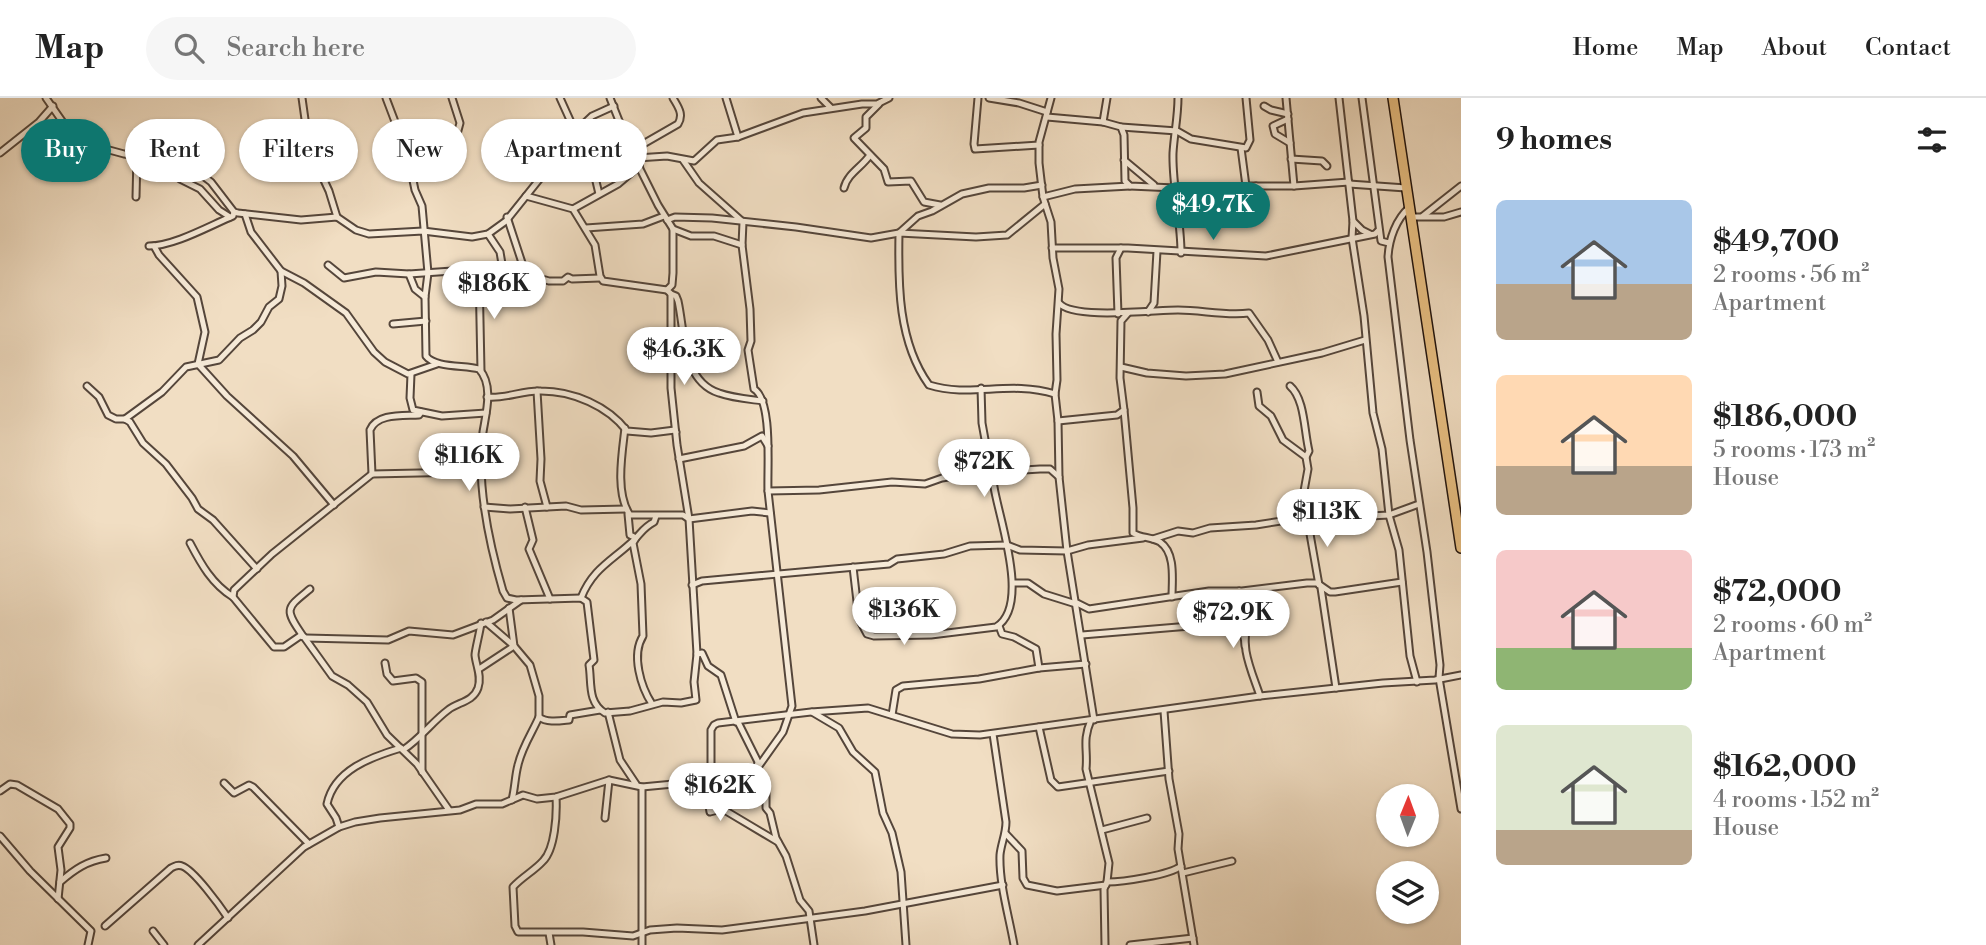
<!DOCTYPE html>
<html lang="en">
<head>
<meta charset="utf-8">
<style>
  body { margin:0; font-family:"Libre Bodoni",serif; background:#f6f6f6; color:#222; height:100vh; display:flex; flex-direction:column; font-size:26px; white-space:nowrap }
  * { box-sizing:border-box; margin:0 }
  p { font-size:23px; color:#767676 }
  .icon { flex:none; width:38px; height:38px; fill:none; stroke:currentColor; stroke-width:2; stroke-linecap:round; stroke-linejoin:round }
  .map { position:relative; flex:1; overflow:hidden }
  .side { display:flex; flex-direction:column; background:#fff; width:525px }
  .side>* { flex:none }
  .top-card { position:absolute; left:21px; top:21px; width:665px; height:63px; display:flex; gap:14px }
  .needle { width:46px; rotate:1deg }
  .controls { position:absolute; left:1376px; top:686px; display:grid; gap:14px }
  .controls a { display:grid; place-items:center; width:63px; height:63px; border-radius:50%; background:#fff; box-shadow:0 2px 5px #0004; font-size:35px }
  .price { position:absolute; translate:-50% -60px; padding:0 16px; border-radius:24px; background:#fff; color:#222; font-size:23px; line-height:46px; filter:drop-shadow(0 2px 4px #0008) }
  .price::after { content:''; position:absolute; left:50%; top:42px; width:21px; height:16px; margin-left:-10px; background:inherit; clip-path:polygon(0 0,100% 0,50% 100%) }
  .price.on { background:#0f766e; color:#fff }
  ul { padding:0; list-style:none }
  li { display:flex; align-items:center; gap:21px; height:175px; padding:0 35px }
  li span { display:grid; place-items:center; flex:none; width:196px; height:140px; border-radius:10px; color:#555 }
  li>.icon { margin-inline-start:auto }
  span .icon { width:84px; height:84px; fill:#fffc; stroke-width:1 }
  li b { font-size:30px }
  h2 { display:flex; justify-content:space-between; align-items:center; height:84px; padding:0 35px; font-size:30px }
  .pill { padding:0 24px; border-radius:32px; background:#fff; box-shadow:0 2px 5px #0004; font-size:24px; line-height:63px }
  .pill.on { background:#0f766e; color:#fff }
  header { display:flex; align-items:center; gap:42px; box-sizing:border-box; height:98px; padding:0 35px; background:#fff; border-bottom:2px solid #e0e0e0 }
  header strong { font-size:33px }
  nav { display:flex; gap:38px; margin-inline-start:auto; font-size:24px }
  .search { width:490px; height:63px; background:#f6f6f6; display:flex; align-items:center; gap:18px; box-sizing:border-box; padding:0 24px; border-radius:38px; color:#767676; font-size:26px }
  main { display:flex; flex:1; min-height:0 }
  .map>svg:first-child { display:block }
</style>
</head>
<body>
<header>
<strong>Map</strong>
<div class="search"><svg class="icon" aria-label="search" viewBox="0 0 24 24"><circle cx="10" cy="10" r="6"/><path d="M15 15l6 6"/></svg>Search here</div>
<nav><a>Home</a><a>Map</a><a>About</a><a>Contact</a></nav>
</header>
<main>
<div class="map">
<svg width="1461" height="847" viewBox="0 0 1461 847">
  <rect width="100%" height="100%" fill="#f1dec3"/>
  <filter id="stains"><feTurbulence type="fractalNoise" baseFrequency=".00286" numOctaves="4"/><feColorMatrix values="0 0 0 0 .2 0 0 0 0 .09 0 0 0 0 .02 0 0 0 .5 -.17"/></filter>
  <radialGradient id="worn" r=".72"><stop offset=".6" stop-color="#630" stop-opacity="0"/><stop offset="1" stop-color="#630" stop-opacity=".3"/></radialGradient>
  <g fill="none" stroke-linecap="round" stroke-linejoin="round">
    <g stroke="#55463b" stroke-width="9">
      <g id="street">
        <polyline points="46,0 76,43 124,56 177,63 195,72 211,84 234,114 238,115 301,122 337,119 356,132 369,136 423,133 472,139 488,136 506,123 546,73 557,51 592,18 614,8"/>
        <polyline points="302,0 309,50 329,93 337,119"/>
        <path d="M386,0L408,58L415,92L422,108L428,175L425,199L426,258C435,270 465,267 479,271C494,287 486,315 483,334C476,383 489,445 503,493L507,500L516,502L581,500L587,504L594,562L589,567C592,584 587,604 605,615L630,613L663,604L681,605L696,602L694,584L697,556L689,421L677,347L671,290V196L667,192L672,187L673,175V131L658,107L640,71L637,60L631,53L610,0"/>
        <polyline points="560,0 594,75 599,96"/>
        <polyline points="726,0 738,39"/>
        <polyline points="821,0 831,10"/>
        <polyline points="978,0 974,46 975,51 1039,47"/>
        <polyline points="989,0 1019,5 1047,14"/>
        <polyline points="1051,0 1039,44 1039,65 1043,99 1051,124 1053,160 1059,191 1056,236 1057,282 1055,296 1058,323 1059,379 1067,453 1094,622"/>
        <path d="M1178,0C1178,19 1174,37 1173,55C1172,88 1181,121 1181,155"/>
        <polyline points="1286,0 1294,88"/>
        <polyline points="1339,0 1353,123 1352,140 1364,218 1373,315 1382,351 1389,417 1399,452 1410,558 1417,584"/>
        <polyline points="1362,0 1381,143 1389,145"/>
        <polyline points="879,6 866,19 866,30 854,40 884,71 888,84 911,83 924,104 940,107"/>
        <polyline points="1264,8 1271,12 1288,16"/>
        <polyline points="1047,19 1103,24 1121,29 1124,37 1125,83 1130,88 1220,92 1246,88 1294,88 1349,84"/>
        <polyline points="1288,21 1273,28 1275,36 1290,45"/>
        <polyline points="1103,24 1107,0"/>
        <polyline points="1121,29 1177,33 1191,41 1246,50 1250,42 1246,0"/>
        <polyline points="1241,50 1246,88"/>
        <path d="M631,53L678,26C684,16 678,9 673,0"/>
        <polyline points="0,55 39,24 53,8"/>
        <polyline points="408,58 419,51 428,59 448,58 458,55 460,50 457,36 460,25 452,0"/>
        <polyline points="637,60 667,58 694,63 717,42 738,39 803,15 862,6 877,6 889,0"/>
        <polyline points="1291,61 1322,63 1327,68"/>
        <path d="M683,62L699,85L743,124L742,147L750,211L751,243L748,252L754,291C773,303 767,370 768,393L792,608L783,634L756,672"/>
        <polyline points="1124,62 1154,87"/>
        <polyline points="177,63 180,81 200,91 219,112 230,119"/>
        <polyline points="1349,86 1406,90"/>
        <path d="M1042,87L1024,90H989L962,96L932,113L918,118L899,135C898,186 898,244 929,287C971,300 1009,282 1055,296"/>
        <path d="M844,90C847,76 862,69 870,57"/>
        <polyline points="526,98 573,111 595,147 600,178 603,183 667,192"/>
        <polyline points="136,99 137,57"/>
        <polyline points="1043,99 1075,91 1130,88"/>
        <path d="M1410,109C1396,121 1389,141 1388,159L1410,342L1427,454L1440,567L1439,580L1461,711"/>
        <polyline points="573,111 618,86 639,68"/>
        <polyline points="245,116 251,134 281,173 304,185 346,215 374,254 385,264 408,276 437,266"/>
        <polyline points="1244,118 1255,107 1256,88"/>
        <polyline points="1423,118 1461,88"/>
        <polyline points="507,119 526,177"/>
        <polyline points="1411,119 1444,119 1461,114"/>
        <polyline points="667,122 675,119 712,120 796,129 871,140 899,135 976,139 1007,137 1045,106"/>
        <polyline points="1353,123 1362,132 1370,136"/>
        <polyline points="586,130 643,126 664,118"/>
        <polyline points="673,131 691,138 714,138 742,147"/>
        <polyline points="488,136 500,154 504,178"/>
        <path d="M149,148C174,148 209,128 233,118L234,114"/>
        <polyline points="154,148 159,157 197,199 205,234 198,266 227,298 293,358 334,407"/>
        <polyline points="1052,150 1128,150 1266,158 1375,136 1378,133"/>
        <polyline points="328,167 344,180 376,174 409,176 467,172 507,179 528,177 549,183 563,183 568,179 572,181 600,180"/>
        <polyline points="479,173 481,273"/>
        <polyline points="409,176 415,191 425,199"/>
        <path d="M671,196L676,198L678,203C685,234 682,283 719,295C733,300 748,301 763,303"/>
        <path d="M1059,205C1073,222 1154,212 1178,212C1202,212 1225,218 1249,215L1268,242L1278,264"/>
        <polyline points="1148,214 1154,205 1157,153"/>
        <polyline points="1118,216 1116,160 1121,150"/>
        <polyline points="393,226 426,223"/>
        <polyline points="1121,269 1147,275 1186,278 1225,276 1322,255 1365,242"/>
        <polyline points="411,276 410,300 413,312 442,318 486,315"/>
        <polyline points="87,288 99,299 108,317 116,321 125,321 130,324 143,345 166,366 192,400 198,411 213,422 257,471"/>
        <path d="M1290,288C1305,301 1304,333 1309,353L1306,359"/>
        <polyline points="537,293 541,361 540,383 547,409"/>
        <polyline points="1257,294 1259,308 1271,318 1283,342 1306,359 1308,371 1304,393 1312,421"/>
        <path d="M487,299C506,301 523,292 541,293C573,293 608,308 627,333L651,335L675,332L676,334"/>
        <path d="M1124,312L1133,410V435C1141,440 1152,439 1160,444C1176,455 1172,482 1172,499"/>
        <polyline points="125,321 162,294 186,269 219,262 240,240 253,232 261,224 269,209 279,201 282,188 281,173"/>
        <polyline points="1058,323 1117,317 1124,312 1120,280 1121,223 1128,215"/>
        <path d="M625,330C622,356 615,395 630,417H683L689,421L752,413L770,415"/>
        <polyline points="679,361 744,348 762,338 768,348"/>
        <path d="M372,376L370,332C377,315 403,318 419,317L421,314"/>
        <polyline points="768,393 819,392 892,384 925,386 942,380 975,375 1040,371 1050,371 1059,379"/>
        <polyline points="484,409 510,411 566,408 581,412 626,411"/>
        <polyline points="525,409 533,442 529,451 550,501"/>
        <path d="M628,416L630,437L636,440L633,445L641,486L643,538C631,557 641,589 652,606"/>
        <polyline points="1307,419 1319,487"/>
        <polyline points="1153,441 1178,433 1193,435 1210,430 1256,427 1307,419 1312,421 1389,417 1419,406"/>
        <path d="M190,445C201,466 212,486 233,499"/>
        <path d="M853,469L859,521L867,536L874,538L931,537L996,529C1031,508 999,421 994,389C993,384 995,378 997,373L990,369L982,325L981,290"/>
        <polyline points="1013,485 1028,485 1044,496 1076,506"/>
        <polyline points="692,487 702,483 889,466 897,461 944,456 970,448 1007,447 1020,452 1067,453 1088,447 1143,440"/>
        <polyline points="1321,490 1336,590"/>
        <path d="M1239,493L1246,503L1250,522C1237,545 1253,576 1260,598"/>
        <path d="M581,500C593,470 612,463 634,442C641,435 644,429 654,424L656,418"/>
        <polyline points="1077,505 1089,511 1209,493 1242,493 1307,485 1317,485 1330,494 1335,494 1402,484"/>
        <path d="M509,510L514,548L530,567L539,598V619C547,625 559,623 569,622L570,617L600,612"/>
        <polyline points="1233,526 1245,521 1248,515"/>
        <polyline points="999,528 1002,536 1014,539 1036,551 1039,570"/>
        <path d="M1082,537L1226,525C1240,526 1245,535 1245,548"/>
        <path d="M303,538C283,510 287,510 310,491"/>
        <polyline points="306,540 388,542 409,533 453,537 493,522 521,502"/>
        <polyline points="697,556 702,555 708,568 721,577 736,624"/>
        <polyline points="385,565 387,576 393,583 416,580 422,584 422,674"/>
        <polyline points="479,571 514,548 486,524"/>
        <polyline points="1164,613 1169,681 1179,736 1178,751 1194,847"/>
        <polyline points="608,614 620,662 636,686"/>
        <polyline points="812,614 839,630 853,654 875,674 883,715 892,735 901,774 906,847"/>
        <polyline points="892,617 896,592 903,588 979,581 1039,570 1086,566"/>
        <path d="M1091,622C1082,643 1088,651 1086,671L1109,765L1107,784L1104,791L1105,847"/>
        <polyline points="738,624 758,664 756,672 758,685 766,696 766,710 770,715 776,740 786,758 800,802 809,813 814,847"/>
        <polyline points="1039,629 1051,682 1058,689 1169,673"/>
        <path d="M993,636L1006,724C1006,736 1001,746 1000,757C999,786 1009,818 1014,847"/>
        <path d="M403,652C420,641 432,624 448,612C458,604 473,604 478,590C482,578 476,568 475,557C475,552 480,534 481,525"/>
        <polyline points="705,683 710,714 718,712 726,713 778,744"/>
        <polyline points="224,685 234,695 249,687 253,689 309,746"/>
        <polyline points="642,689 642,847"/>
        <polyline points="0,693 10,686 17,687 58,711 70,726 70,730 58,749 61,772 58,801"/>
        <path d="M556,699C557,717 555,751 543,763C534,773 522,779 513,789L515,828L518,834H583L633,838L650,832L677,830L722,832L865,813L1003,787"/>
        <path d="M512,702C515,690 515,678 518,667C522,649 532,635 539,619"/>
        <polyline points="449,712 417,666 387,637 367,604 348,587 332,578 304,539 300,538 284,549 274,549 233,499 234,492 272,456 372,376 466,374 481,379"/>
        <polyline points="605,720 609,682"/>
        <path d="M339,729L336,720L327,706C334,672 371,659 401,650"/>
        <polyline points="1102,732 1147,720"/>
        <polyline points="1006,736 1022,753 1023,780 1027,787 1057,793 1106,787"/>
        <polyline points="0,738 30,773 91,833 88,847"/>
        <polyline points="1183,775 1232,763"/>
        <path d="M60,784C75,771 87,763 106,760"/>
        <path d="M1107,784C1123,784 1170,777 1181,768"/>
        <path d="M105,828L171,770C176,768 177,766 182,768C194,772 220,808 228,820"/>
        <polyline points="153,833 164,847"/>
        <polyline points="549,835 551,847"/>
        <polyline points="198,847 304,749 339,729 355,724 380,720 460,712 476,706 502,706 523,697 537,701 556,699 609,682 642,689 705,683 711,676 711,632 714,627 718,625 811,614 868,610 952,636 980,637 1260,598 1383,585 1435,582 1461,577"/>
        <polyline points="1130,847 1193,840"/>
      </g>
    </g>
    <g stroke="#21140e" stroke-width="12">
      <polyline id="highway" points="1393,0 1461,450"/>
    </g>
    <use href="#street" stroke="#f6ead8" stroke-width="5"/>
    <use href="#highway" stroke="#e8bf82" stroke-width="9"/>
  </g>
  <rect width="100%" height="100%" filter="url(#stains)"/>
  <rect width="100%" height="100%" fill="url(#worn)"/>
</svg>
<div class="controls">
<a><svg class="needle" viewBox="-14 -14 28 28"><path d="M0-13l5 13h-10z" fill="#e53935"/><path d="M0 13l5-13h-10z" fill="#767676"/></svg></a>
<a><svg class="icon" aria-label="layers" viewBox="0 0 24 24"><path d="M12 4l9 5-9 5-9-5zM3 14l9 5 9-5"/></svg></a>
</div>
<b class="price on" style="left:1213px;top:144px">$49.7K</b>
<b class="price" style="left:494px;top:223px">$186K</b>
<b class="price" style="left:684px;top:289px">$46.3K</b>
<b class="price" style="left:469px;top:395px">$116K</b>
<b class="price" style="left:984px;top:401px">$72K</b>
<b class="price" style="left:1327px;top:451px">$113K</b>
<b class="price" style="left:904px;top:549px">$136K</b>
<b class="price" style="left:1233px;top:552px">$72.9K</b>
<b class="price" style="left:720px;top:725px">$162K</b>
<div class="top-card">
<a class="pill on">Buy</a>
<a class="pill">Rent</a>
<a class="pill">Filters</a>
<a class="pill">New</a>
<a class="pill">Apartment</a>
</div>
</div>
<section class="side">
<h2>9 homes<svg class="icon" aria-label="filters" viewBox="0 0 24 24"><path d="M4 7h16M4 17h16"/><circle cx="9" cy="7" r="2"/><circle cx="15" cy="17" r="2"/></svg></h2>
<ul>
<li><span style="background:linear-gradient(#a9c7e8 60%,#b9a48a 0)"><svg class="icon" aria-label="home" viewBox="0 0 24 24"><path d="M3 11l9-7 9 7M6 9v11h12V9"/></svg></span><div><b>$49,700</b><p>2 rooms · 56 m²</p><p>Apartment</p></div></li>
<li><span style="background:linear-gradient(#ffd9b3 65%,#b9a48a 0)"><svg class="icon" aria-label="home" viewBox="0 0 24 24"><path d="M3 11l9-7 9 7M6 9v11h12V9"/></svg></span><div><b>$186,000</b><p>5 rooms · 173 m²</p><p>House</p></div></li>
<li><span style="background:linear-gradient(#f6c9c9 70%,#8fb573 0)"><svg class="icon" aria-label="home" viewBox="0 0 24 24"><path d="M3 11l9-7 9 7M6 9v11h12V9"/></svg></span><div><b>$72,000</b><p>2 rooms · 60 m²</p><p>Apartment</p></div></li>
<li><span style="background:linear-gradient(#dfe7d0 75%,#b9a48a 0)"><svg class="icon" aria-label="home" viewBox="0 0 24 24"><path d="M3 11l9-7 9 7M6 9v11h12V9"/></svg></span><div><b>$162,000</b><p>4 rooms · 152 m²</p><p>House</p></div></li>
</ul>
</section>
</main>
</body>
</html>
